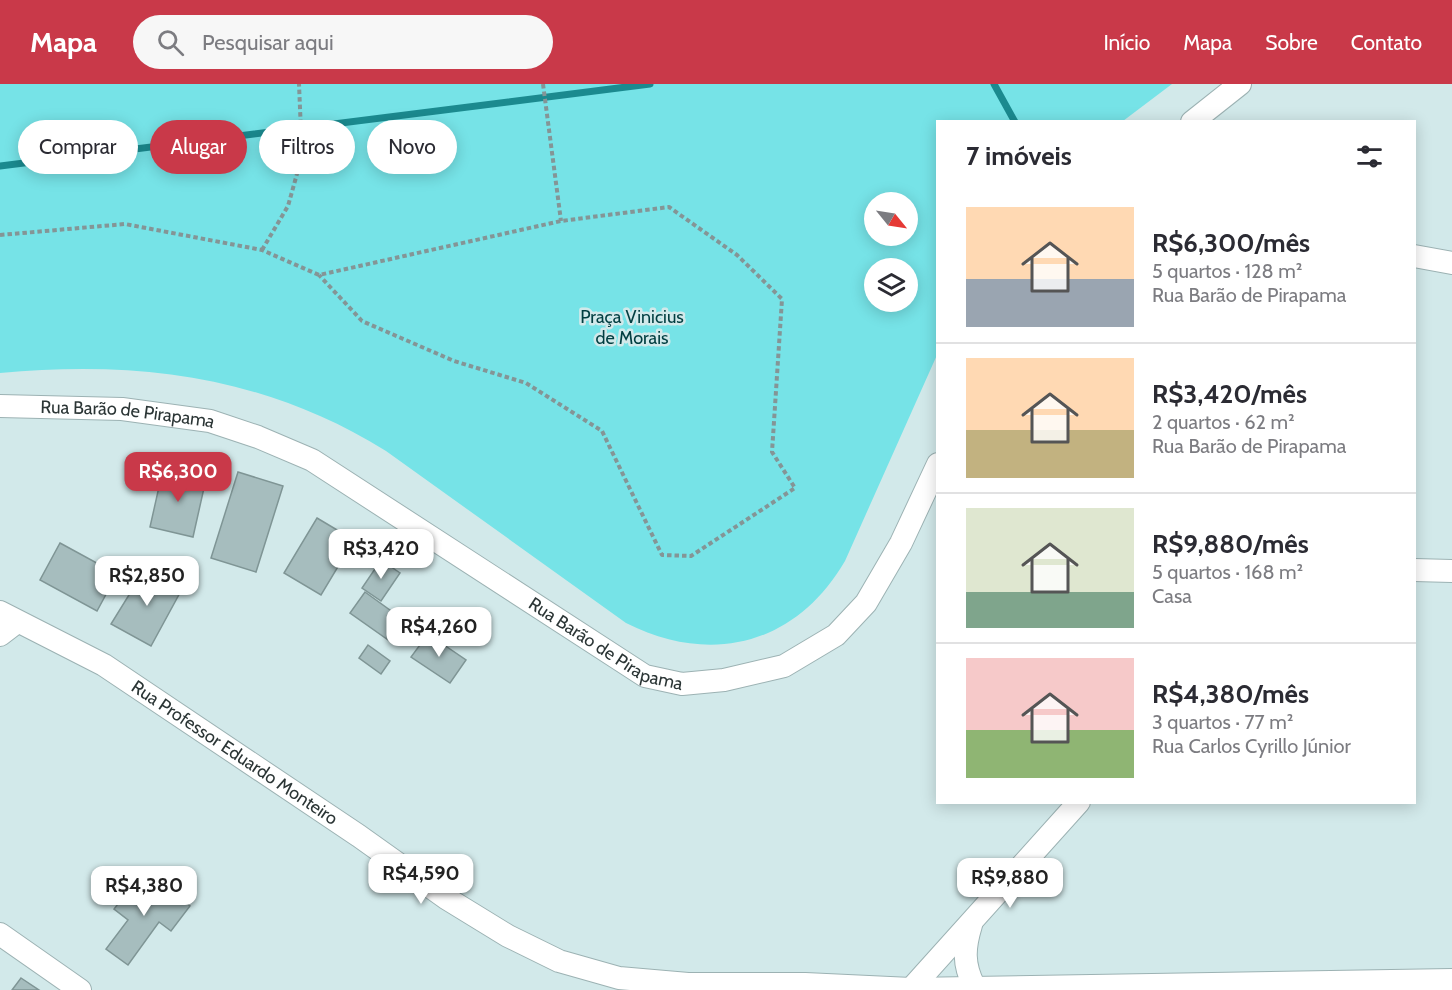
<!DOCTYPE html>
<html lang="pt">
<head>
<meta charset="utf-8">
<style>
  body { margin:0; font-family:Cabin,sans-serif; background:#f7f7f7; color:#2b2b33; height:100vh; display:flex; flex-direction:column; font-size:22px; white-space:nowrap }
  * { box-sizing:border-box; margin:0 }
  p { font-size:20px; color:#7c7c81 }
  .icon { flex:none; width:33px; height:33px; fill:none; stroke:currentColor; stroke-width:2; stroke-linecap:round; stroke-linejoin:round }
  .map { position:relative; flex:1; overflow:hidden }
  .panel { position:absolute; left:936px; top:36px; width:480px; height:684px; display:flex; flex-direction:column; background:#fff; border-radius:0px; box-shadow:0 3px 15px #0003 }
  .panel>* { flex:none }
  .guide { position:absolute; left:18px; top:36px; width:570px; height:54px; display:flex; gap:12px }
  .needle { width:39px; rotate:120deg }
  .tools { position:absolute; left:864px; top:108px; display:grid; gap:12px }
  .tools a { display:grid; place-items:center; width:54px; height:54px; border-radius:50%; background:#fff; box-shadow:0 3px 15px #0003; font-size:30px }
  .price { position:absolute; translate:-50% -51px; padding:0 14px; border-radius:12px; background:#fff; color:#222; font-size:20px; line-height:39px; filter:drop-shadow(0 2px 3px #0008) }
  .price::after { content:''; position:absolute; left:50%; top:36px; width:18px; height:14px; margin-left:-9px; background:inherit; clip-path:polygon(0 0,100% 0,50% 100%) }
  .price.active { background:#c93949; color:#fff }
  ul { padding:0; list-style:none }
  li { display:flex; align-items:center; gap:18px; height:150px; padding:0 30px }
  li+li { border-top:2px solid #e1e1e2 }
  li span { display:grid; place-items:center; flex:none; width:168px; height:120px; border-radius:0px; color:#555 }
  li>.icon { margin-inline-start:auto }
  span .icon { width:72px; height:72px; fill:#fffc; stroke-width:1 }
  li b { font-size:26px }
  h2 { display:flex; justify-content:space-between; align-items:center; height:72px; padding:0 30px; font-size:26px }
  .tag { padding:0 21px; border-radius:27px; background:#fff; box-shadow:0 3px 15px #0003; font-size:21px; line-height:54px }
  .tag.active { background:#c93949; color:#fff }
  header { display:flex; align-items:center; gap:36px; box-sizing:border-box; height:84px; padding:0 30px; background:#c93949; color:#fff }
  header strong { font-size:28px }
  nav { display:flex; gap:33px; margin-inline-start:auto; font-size:21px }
  .search { width:420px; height:54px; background:#f7f7f7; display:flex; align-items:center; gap:15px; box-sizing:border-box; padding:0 21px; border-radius:33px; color:#7c7c81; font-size:22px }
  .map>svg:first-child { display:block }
</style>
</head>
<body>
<header>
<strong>Mapa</strong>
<div class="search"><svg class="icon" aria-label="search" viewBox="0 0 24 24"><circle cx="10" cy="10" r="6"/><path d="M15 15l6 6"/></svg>Pesquisar aqui</div>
<nav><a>Início</a><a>Mapa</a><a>Sobre</a><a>Contato</a></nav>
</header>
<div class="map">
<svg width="1452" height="906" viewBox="0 0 1452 906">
  <rect width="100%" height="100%" fill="#d2e9ea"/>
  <path fill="#76e3e7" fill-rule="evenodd" d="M0,0H1172L1123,37L938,38L937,271L845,477C796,561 711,582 626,539L386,367C265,292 139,276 0,289ZM874,118H908V152H874ZM874,184H908V218H874Z"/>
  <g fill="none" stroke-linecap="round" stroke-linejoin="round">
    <g stroke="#1b8a8f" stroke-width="7">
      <polyline points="994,0 1015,38"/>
      <polyline points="0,82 650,0"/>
    </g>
  </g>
  <g fill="#a6bdbe" stroke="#7f9595" stroke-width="1.5">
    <polygon points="163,385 206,395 193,453 150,443"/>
    <polygon points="238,388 283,402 256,488 211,474"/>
    <polygon points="317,434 354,456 321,511 284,489"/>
    <polygon points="60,459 117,490 97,527 40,496"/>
    <polygon points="381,476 400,489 381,517 362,504"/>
    <polygon points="145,485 182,505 151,562 111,540"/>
    <polygon points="365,508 405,537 391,558 350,529"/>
    <polygon points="428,550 466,576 450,599 411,573"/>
    <polygon points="368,561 390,577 381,590 359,574"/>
    <polygon points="140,791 164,809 167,805 190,822 171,847 159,838 128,881 106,865 128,836 114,825"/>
    <polygon points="21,894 39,906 12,906"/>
  </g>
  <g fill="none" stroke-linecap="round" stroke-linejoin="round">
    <g stroke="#9cb2b3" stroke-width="24">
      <g id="street">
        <polyline points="1192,38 1240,0"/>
        <polyline points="1414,172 1452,179"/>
        <path id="s1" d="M0,322L122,325L210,337L258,353L312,376L645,592L682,600L724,596L784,582L836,551L866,519L901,459L938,380"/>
        <polyline points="1414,486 1452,487"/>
        <path id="s2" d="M0,528L104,581L359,752L446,814L508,852L559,877L619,894L688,900H805L911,905L1452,896"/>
        <polyline points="0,551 17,538"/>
        <path d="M971,841C964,864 963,880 974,902"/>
        <polyline points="0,850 80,906"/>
        <polyline points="910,906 1079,718"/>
      </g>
    </g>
    <g stroke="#849596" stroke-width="4" stroke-dasharray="4.5 3" stroke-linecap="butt">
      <polyline points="543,0 561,137"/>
      <polyline points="0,151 125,140 262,166 319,191 561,137 669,123 737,171 782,215 772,368 795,404 691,472 662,471 602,347 526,299 454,277 362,237 319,191"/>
      <polyline points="262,166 288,122 302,72 299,0"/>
    </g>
    <use href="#street" stroke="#fff" stroke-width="22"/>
  </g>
  <g text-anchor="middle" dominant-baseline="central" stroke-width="5" stroke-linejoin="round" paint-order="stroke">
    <g font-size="18" fill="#003e41" stroke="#d2e9ea">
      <text x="632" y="233">Praça Vinicius<tspan x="632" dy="21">de Morais</tspan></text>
    </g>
    <g font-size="18" fill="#2b3535" stroke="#d2e9ea">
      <text stroke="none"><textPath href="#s1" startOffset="128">Rua Barão de Pirapama</textPath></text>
      <text stroke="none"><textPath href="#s1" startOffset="668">Rua Barão de Pirapama</textPath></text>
      <text stroke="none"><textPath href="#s2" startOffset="274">Rua Professor Eduardo Monteiro</textPath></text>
    </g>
  </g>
</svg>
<div class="tools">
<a><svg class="needle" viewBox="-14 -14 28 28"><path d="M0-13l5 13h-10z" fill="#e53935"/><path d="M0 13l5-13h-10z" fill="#7c7c81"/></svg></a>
<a><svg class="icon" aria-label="layers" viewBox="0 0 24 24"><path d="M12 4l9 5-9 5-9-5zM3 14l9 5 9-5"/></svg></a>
</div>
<b class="price active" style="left:178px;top:419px">R$6,300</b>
<b class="price" style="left:381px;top:496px">R$3,420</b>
<b class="price" style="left:147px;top:523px">R$2,850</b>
<b class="price" style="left:439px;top:574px">R$4,260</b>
<b class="price" style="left:421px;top:821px">R$4,590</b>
<b class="price" style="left:1010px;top:825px">R$9,880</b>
<b class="price" style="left:144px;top:833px">R$4,380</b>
<div class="guide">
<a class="tag">Comprar</a>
<a class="tag active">Alugar</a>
<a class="tag">Filtros</a>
<a class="tag">Novo</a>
</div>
<section class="panel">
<h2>7 imóveis<svg class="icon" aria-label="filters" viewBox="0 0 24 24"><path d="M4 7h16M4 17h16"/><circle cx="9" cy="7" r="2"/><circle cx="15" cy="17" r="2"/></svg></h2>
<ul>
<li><span style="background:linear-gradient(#ffd9b3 60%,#9aa5b1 0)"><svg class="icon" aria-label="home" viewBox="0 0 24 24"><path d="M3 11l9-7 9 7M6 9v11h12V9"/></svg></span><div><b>R$6,300/mês</b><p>5 quartos · 128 m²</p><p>Rua Barão de Pirapama</p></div></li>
<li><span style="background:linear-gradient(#ffd9b3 60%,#c2b280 0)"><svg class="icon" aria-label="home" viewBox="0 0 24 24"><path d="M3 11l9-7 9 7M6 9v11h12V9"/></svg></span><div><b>R$3,420/mês</b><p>2 quartos · 62 m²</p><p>Rua Barão de Pirapama</p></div></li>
<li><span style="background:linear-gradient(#dfe7d0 70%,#7fa58c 0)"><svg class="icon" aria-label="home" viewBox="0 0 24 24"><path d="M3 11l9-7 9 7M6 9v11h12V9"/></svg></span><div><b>R$9,880/mês</b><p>5 quartos · 168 m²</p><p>Casa</p></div></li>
<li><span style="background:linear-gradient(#f6c9c9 60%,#8fb573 0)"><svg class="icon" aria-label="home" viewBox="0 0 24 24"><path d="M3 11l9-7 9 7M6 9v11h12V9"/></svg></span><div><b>R$4,380/mês</b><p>3 quartos · 77 m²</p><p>Rua Carlos Cyrillo Júnior</p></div></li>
</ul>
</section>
</div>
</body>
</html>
